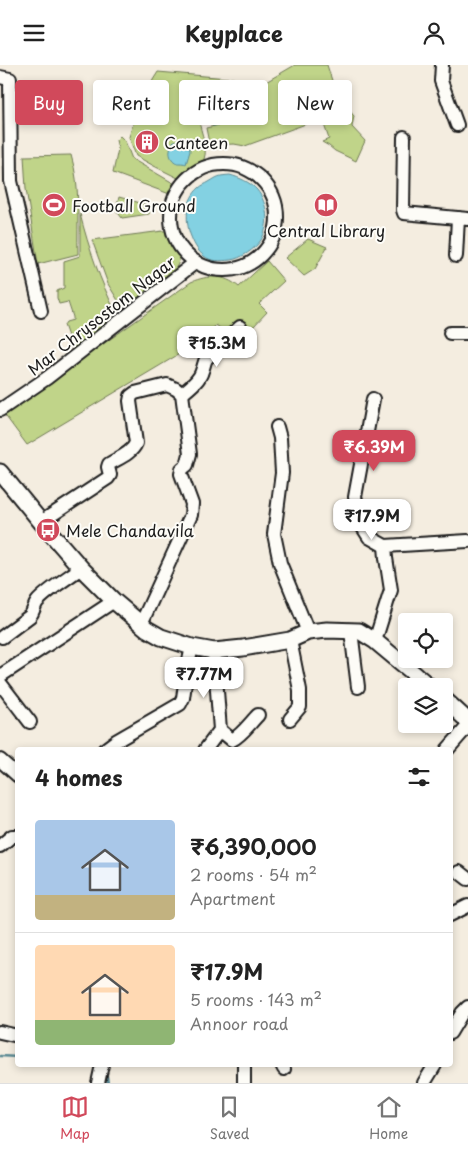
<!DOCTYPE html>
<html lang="en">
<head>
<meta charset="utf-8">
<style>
  body { margin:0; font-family:"Playpen Sans",sans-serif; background:#f2f2f2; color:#222; height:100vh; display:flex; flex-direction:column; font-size:19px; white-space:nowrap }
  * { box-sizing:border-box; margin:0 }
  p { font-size:16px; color:#767676 }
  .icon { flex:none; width:28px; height:28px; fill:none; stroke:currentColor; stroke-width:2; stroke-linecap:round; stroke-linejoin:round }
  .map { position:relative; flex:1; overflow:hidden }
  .side { position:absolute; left:15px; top:682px; width:438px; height:320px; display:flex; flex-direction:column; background:#fff; border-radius:5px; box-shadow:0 2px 8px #0003 }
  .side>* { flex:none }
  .banner { position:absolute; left:15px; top:15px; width:439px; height:45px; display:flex; gap:10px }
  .tools { position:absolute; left:398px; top:548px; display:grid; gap:10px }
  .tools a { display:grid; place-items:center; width:55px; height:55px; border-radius:5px; background:#fff; box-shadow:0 2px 8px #0003; font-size:25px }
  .price { position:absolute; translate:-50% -42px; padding:0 11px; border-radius:10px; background:#fff; color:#222; font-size:16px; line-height:32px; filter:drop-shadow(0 1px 2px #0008) }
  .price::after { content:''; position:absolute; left:50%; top:30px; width:15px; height:11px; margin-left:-8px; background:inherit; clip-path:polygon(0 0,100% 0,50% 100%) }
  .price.current { background:#d1495b; color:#fff }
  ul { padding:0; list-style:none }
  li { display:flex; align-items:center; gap:15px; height:125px; padding:0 20px }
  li+li { border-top:1px solid #e0e0e0 }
  li span { display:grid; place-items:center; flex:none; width:140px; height:100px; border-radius:5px; color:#555 }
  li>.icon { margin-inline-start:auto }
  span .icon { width:60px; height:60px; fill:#fffc; stroke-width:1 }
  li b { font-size:21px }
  h2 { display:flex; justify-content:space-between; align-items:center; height:60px; padding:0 20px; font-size:21px }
  .tag { padding:0 18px; border-radius:5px; background:#fff; box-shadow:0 2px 8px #0003; font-size:18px; line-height:45px }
  .tag.current { background:#d1495b; color:#fff }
  header { display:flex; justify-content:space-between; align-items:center; height:65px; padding:0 20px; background:#fff; font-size:22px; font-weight:700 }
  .tab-bar { display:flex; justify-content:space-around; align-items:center; height:70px; border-top:1px solid #e0e0e0; background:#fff; font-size:14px; color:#767676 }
  .tab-bar a { display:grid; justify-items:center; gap:2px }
  .tab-bar .current { color:#d1495b }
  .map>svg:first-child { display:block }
</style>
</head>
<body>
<header><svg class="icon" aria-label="menu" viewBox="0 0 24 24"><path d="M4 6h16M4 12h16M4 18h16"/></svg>Keyplace<svg class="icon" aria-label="person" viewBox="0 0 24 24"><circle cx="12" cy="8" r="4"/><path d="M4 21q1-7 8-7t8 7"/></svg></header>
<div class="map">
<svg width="468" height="1018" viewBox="0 0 468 1018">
  <rect width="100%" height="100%" fill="#f4ede0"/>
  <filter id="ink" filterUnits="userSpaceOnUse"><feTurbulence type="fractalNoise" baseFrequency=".02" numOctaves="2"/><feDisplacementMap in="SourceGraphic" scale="10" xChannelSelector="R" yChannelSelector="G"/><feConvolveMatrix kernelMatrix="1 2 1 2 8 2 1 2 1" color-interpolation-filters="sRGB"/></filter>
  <g filter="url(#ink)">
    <g fill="#c0d489" stroke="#6e7852">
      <polygon points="295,0 327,0 337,31 354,51 352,62 365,76 356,96 335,86 329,81 322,77 329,74 321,51 303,60 245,81 234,79 212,80 210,83 206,63 245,54 226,17 231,13 264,18"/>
      <path d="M158,7L228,13L219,17L200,32C199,37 197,43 197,47C198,60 209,82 204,94C202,99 196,101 192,104C187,107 185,111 180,114L154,101L136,91L129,72L137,46L146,30L153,15Z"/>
      <polygon points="120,71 125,76 132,94 180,122 175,131 113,108 118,84 116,75"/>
      <path d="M71,90C81,123 77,156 78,189L38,199L26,124L24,91Z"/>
      <polygon points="119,132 151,141 149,149 122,153 116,145"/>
      <path d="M80,149C89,184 100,215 116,248L75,286L72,283L64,260L66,257L73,255V252L68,237L59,239L57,233V226L64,223V196L80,191Z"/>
      <path d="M171,165C180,181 185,193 172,208L136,234L127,237H119L108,219L92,175Z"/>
      <polygon points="308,174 327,182 315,204 304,211 285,193"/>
      <path d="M267,196L284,216L259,239L267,247L239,277L216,260L201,276L27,380L4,349L191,217C208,210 224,209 239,222Z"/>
    </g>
    <g fill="#83d1e2" stroke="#5a8993">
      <polygon points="235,37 242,54 213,61 208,45"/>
      <path d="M174,76H179L189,80L190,86L186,99C185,98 178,98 177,98C168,94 168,83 174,76Z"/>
      <path d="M230,110C240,113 250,117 257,125C268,138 270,160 261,175C255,184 241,194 230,195C221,196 211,197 204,191C197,186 193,177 190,169C185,154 186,134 199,123C202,120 206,119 209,117C219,111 218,111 230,110Z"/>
    </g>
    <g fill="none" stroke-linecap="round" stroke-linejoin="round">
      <g stroke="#5a8993" stroke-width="2.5">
        <polyline points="0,991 18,992"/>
        <polyline points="106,1005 108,1018"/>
      </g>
      <g stroke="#1c1c1c" stroke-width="16">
        <g id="minor">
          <polyline points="442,0 441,16 457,60"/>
          <polyline points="0,12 10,14 11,116 41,246"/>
          <polyline points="404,72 403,145 404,148 468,154"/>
          <circle cx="224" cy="152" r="53"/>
          <polyline points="456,191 458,153"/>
          <polyline points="450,268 468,268"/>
          <path d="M182,329C189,323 200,315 202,306C204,301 204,298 206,294L240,262"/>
          <polyline points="373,334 355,432 362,461 369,472 385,481"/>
          <polyline points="0,345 47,313 196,197"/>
          <polyline points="277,362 280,373 282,408 274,469 280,498 308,567"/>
          <path d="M41,457L108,413L110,410L108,402L109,399C119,393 132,388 136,378L130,336L131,331L135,328L167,320L176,324L182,329L190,389L187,400L182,404L181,409L192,439L191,450L141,559"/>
          <polyline points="351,566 358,622"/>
          <path d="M2,572L30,551C34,546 34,541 37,537C46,526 69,512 81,503"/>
          <polyline points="290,575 300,625 300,642 290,654"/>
          <polyline points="375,576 391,525 386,493 385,481 468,476"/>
          <polyline points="0,611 114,536"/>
          <polyline points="0,618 30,657"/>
          <path d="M220,665L232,675C242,670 250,658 258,650"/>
          <polyline points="104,685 116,676 180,639 183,633 187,604 192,582"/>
          <polyline points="205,685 220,665 214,586"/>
          <polyline points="447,685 468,661"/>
          <polyline points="0,695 18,711"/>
          <polyline points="0,781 12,771 18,771"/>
          <polyline points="459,807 468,814"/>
          <polyline points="450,850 468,841"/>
          <polyline points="0,967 18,971"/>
          <polyline points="450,968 462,948 468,942"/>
          <polyline points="244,1000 244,1018"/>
          <polyline points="282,1000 284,1004"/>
          <polyline points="98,1018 102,1000"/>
          <polyline points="424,1018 435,1000"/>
        </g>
      </g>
      <g stroke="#1c1c1c" stroke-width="19">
        <g id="major">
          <polyline points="0,407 41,457 81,503 114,536 147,564 161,572 192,582 214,586 243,583 290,575 308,567 327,565 359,566 375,576 429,621"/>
          <polyline points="444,634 468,656"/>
        </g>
      </g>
      <use href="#minor" stroke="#fdfcf7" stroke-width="12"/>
      <use href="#major" stroke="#fdfcf7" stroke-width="15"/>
    </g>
  </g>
  <defs>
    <g id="building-disc" transform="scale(1.25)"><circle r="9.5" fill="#d1495b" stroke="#fdfcf7"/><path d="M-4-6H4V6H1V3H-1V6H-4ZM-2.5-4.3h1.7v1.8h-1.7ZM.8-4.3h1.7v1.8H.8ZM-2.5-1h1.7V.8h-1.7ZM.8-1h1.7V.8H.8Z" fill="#fff"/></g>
    <g id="stadium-disc" transform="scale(1.25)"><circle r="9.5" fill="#d1495b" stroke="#fdfcf7"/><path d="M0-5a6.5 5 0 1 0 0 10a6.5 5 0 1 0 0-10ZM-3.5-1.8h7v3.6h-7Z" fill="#fff"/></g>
    <g id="library-disc" transform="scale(1.25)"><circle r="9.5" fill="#d1495b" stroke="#fdfcf7"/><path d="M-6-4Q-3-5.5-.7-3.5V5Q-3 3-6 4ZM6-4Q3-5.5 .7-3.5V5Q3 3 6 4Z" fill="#fff"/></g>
    <g id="bus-disc" transform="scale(1.25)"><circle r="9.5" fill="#d1495b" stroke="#fdfcf7"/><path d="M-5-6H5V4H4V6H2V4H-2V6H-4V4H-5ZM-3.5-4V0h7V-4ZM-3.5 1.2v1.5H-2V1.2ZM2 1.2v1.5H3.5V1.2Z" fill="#fff"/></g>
  </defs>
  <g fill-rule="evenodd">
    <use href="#building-disc" x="147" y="77"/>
    <use href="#stadium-disc" x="54" y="140"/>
    <use href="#library-disc" x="326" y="140"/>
    <use href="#bus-disc" x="48" y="465"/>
  </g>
  <g text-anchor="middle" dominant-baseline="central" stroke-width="4" stroke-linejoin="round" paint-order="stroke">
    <g font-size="16" fill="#1c1c1c" stroke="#fdfcf7" text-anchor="start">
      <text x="164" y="77">Canteen</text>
      <text x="72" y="140">Football Ground</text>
      <text x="326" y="165" text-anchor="middle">Central Library</text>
      <text x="66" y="465">Mele Chandavila</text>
    </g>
    <g font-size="16" fill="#1c1c1c" stroke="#fdfcf7">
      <text transform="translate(101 250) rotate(-38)">Mar Chrysostom Nagar</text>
    </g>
  </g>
</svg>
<div class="tools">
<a><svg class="icon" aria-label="locate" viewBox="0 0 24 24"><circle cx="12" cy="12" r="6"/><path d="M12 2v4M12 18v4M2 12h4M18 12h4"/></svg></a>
<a><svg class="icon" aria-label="layers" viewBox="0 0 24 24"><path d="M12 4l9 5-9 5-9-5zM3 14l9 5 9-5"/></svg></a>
</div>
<b class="price" style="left:217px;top:303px">₹15.3M</b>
<b class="price current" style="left:374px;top:407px">₹6.39M</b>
<b class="price" style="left:372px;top:476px">₹17.9M</b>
<b class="price" style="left:204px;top:634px">₹7.77M</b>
<div class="banner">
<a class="tag current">Buy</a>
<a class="tag">Rent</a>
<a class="tag">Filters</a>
<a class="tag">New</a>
</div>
<section class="side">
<h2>4 homes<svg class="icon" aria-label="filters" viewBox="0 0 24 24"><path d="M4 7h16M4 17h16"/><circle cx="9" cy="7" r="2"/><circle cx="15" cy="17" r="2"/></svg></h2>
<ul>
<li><span style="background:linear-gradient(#a9c7e8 75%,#c2b280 0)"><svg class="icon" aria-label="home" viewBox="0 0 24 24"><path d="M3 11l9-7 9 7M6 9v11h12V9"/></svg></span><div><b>₹6,390,000</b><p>2 rooms · 54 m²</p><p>Apartment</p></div></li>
<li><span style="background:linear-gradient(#ffd9b3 75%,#8fb573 0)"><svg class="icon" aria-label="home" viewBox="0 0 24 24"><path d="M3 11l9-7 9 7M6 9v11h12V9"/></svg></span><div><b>₹17.9M</b><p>5 rooms · 143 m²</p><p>Annoor road</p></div></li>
</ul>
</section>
</div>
<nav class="tab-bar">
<a class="current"><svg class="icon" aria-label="map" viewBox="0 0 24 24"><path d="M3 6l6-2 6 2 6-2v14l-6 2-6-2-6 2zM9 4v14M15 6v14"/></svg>Map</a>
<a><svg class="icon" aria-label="saved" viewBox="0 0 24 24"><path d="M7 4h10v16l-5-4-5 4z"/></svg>Saved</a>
<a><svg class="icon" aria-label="home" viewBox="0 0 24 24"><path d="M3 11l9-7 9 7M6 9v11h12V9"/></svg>Home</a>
</nav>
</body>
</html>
